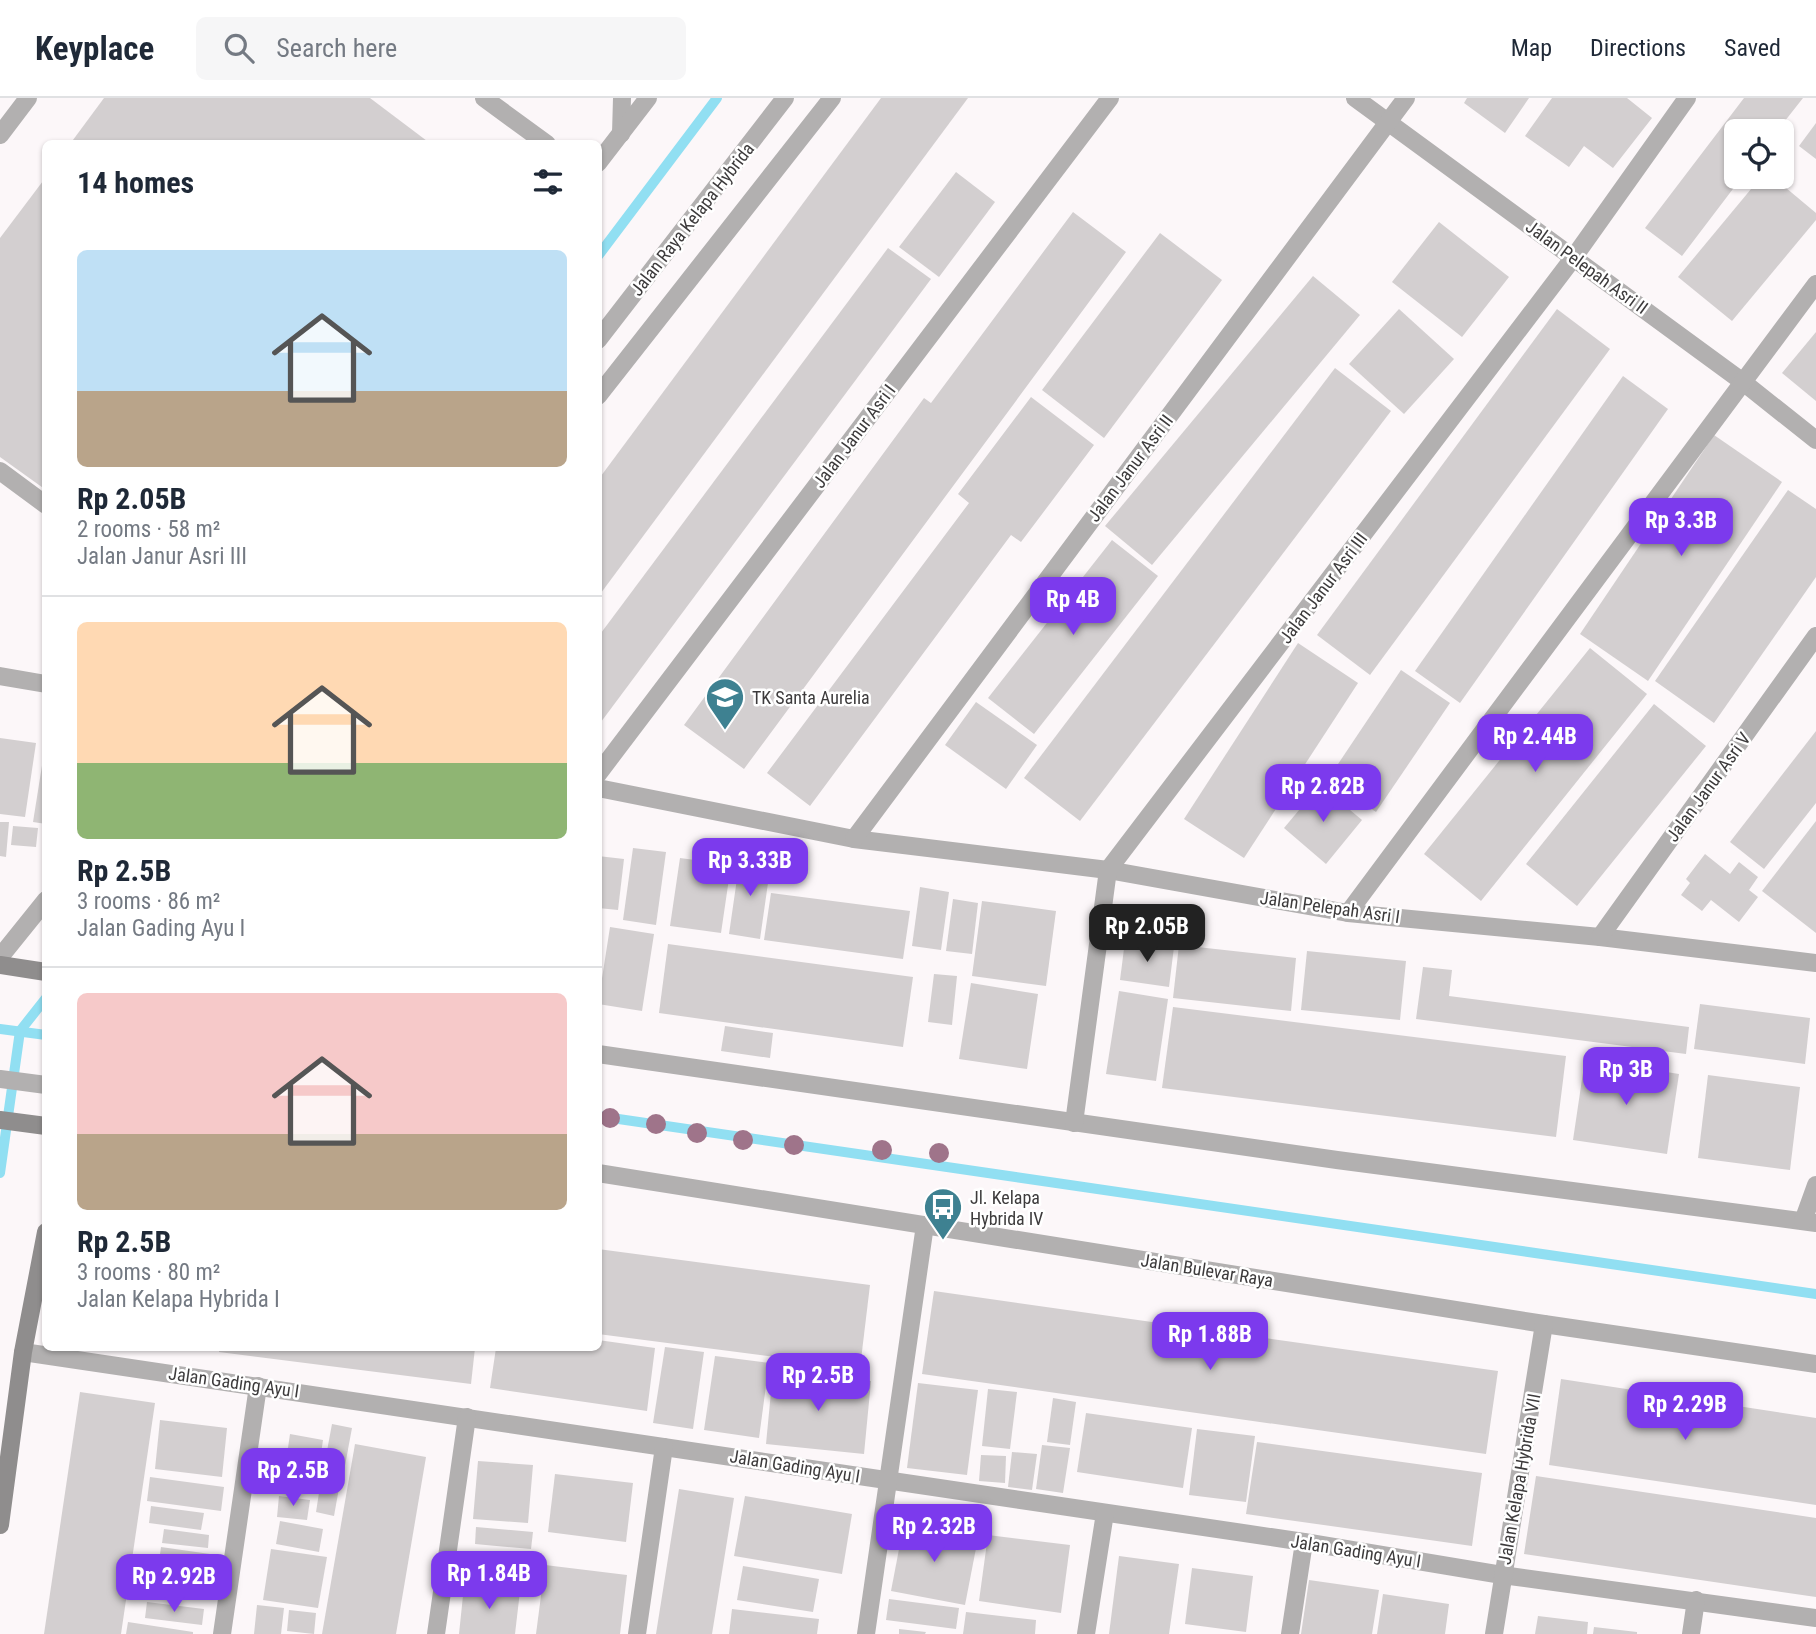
<!DOCTYPE html>
<html lang="en">
<head>
<meta charset="utf-8">
<style>
  body { margin:0; font-family:"Roboto Condensed",sans-serif; background:#f6f6f7; color:#1f2937; height:100vh; display:flex; flex-direction:column; font-size:26px; white-space:nowrap }
  * { box-sizing:border-box; margin:0 }
  p { font-size:23px; color:#747a83 }
  .icon { flex:none; width:38px; height:38px; fill:none; stroke:currentColor; stroke-width:2; stroke-linecap:round; stroke-linejoin:round }
  .map { position:relative; flex:1; overflow:hidden }
  .drawer { position:absolute; left:42px; top:42px; width:560px; height:1211px; display:flex; flex-direction:column; background:#fff; border-radius:10px; box-shadow:0 2px 5px #0004 }
  .drawer>* { flex:none }
  .tools { position:absolute; left:1724px; top:21px; display:grid; gap:14px }
  .tools a { display:grid; place-items:center; width:70px; height:70px; border-radius:10px; background:#fff; box-shadow:0 2px 5px #0004; font-size:35px }
  .price { position:absolute; translate:-50% -60px; padding:0 16px; border-radius:14px; background:#7c3aed; color:#fff; font-size:23px; line-height:46px; filter:drop-shadow(0 2px 4px #0008) }
  .price::after { content:''; position:absolute; left:50%; top:42px; width:21px; height:16px; margin-left:-10px; background:inherit; clip-path:polygon(0 0,100% 0,50% 100%) }
  .price.current { background:#222; color:#fff }
  ul { padding:0; list-style:none }
  li { display:grid; align-content:center; gap:14px; height:371px; padding:0 35px }
  li+li { border-top:2px solid #e0e1e3 }
  li span { display:grid; place-items:center; height:217px; border-radius:10px; color:#555 }
  li>.icon { margin-inline-start:auto }
  span .icon { width:126px; height:126px; fill:#fffc; stroke-width:1 }
  li b { font-size:30px }
  h2 { display:flex; justify-content:space-between; align-items:center; height:84px; padding:0 35px; font-size:30px }
  header { display:flex; align-items:center; gap:42px; box-sizing:border-box; height:98px; padding:0 35px; background:#fff; border-bottom:2px solid #e0e1e3 }
  header strong { font-size:33px }
  nav { display:flex; gap:38px; margin-inline-start:auto; font-size:24px }
  .search { width:490px; height:63px; background:#f6f6f7; display:flex; align-items:center; gap:18px; box-sizing:border-box; padding:0 24px; border-radius:10px; color:#747a83; font-size:26px }
  .map>svg:first-child { display:block }
</style>
</head>
<body>
<header>
<strong>Keyplace</strong>
<div class="search"><svg class="icon" aria-label="search" viewBox="0 0 24 24"><circle cx="10" cy="10" r="6"/><path d="M15 15l6 6"/></svg>Search here</div>
<nav><a>Map</a><a>Directions</a><a>Saved</a></nav>
</header>
<div class="map">
<svg width="1816" height="1536" viewBox="0 0 1816 1536">
  <rect width="100%" height="100%" fill="#fcf7f9"/>
  <g fill="none" stroke-linecap="round" stroke-linejoin="round">
    <g stroke="#91dff2" stroke-width="10">
      <polyline points="598,158 717,0"/>
      <polyline points="0,931 46,937"/>
      <polyline points="598,1018 1816,1196"/>
      <polyline points="0,1075 20,933 46,900"/>
    </g>
  </g>
  <g fill="#d3cfd0">
    <polygon points="104,0 370,0 431,46 70,46"/>
    <polygon points="881,0 968,0 598,499 598,382"/>
    <polygon points="1467,0 1529,0 1505,35 1464,5"/>
    <polygon points="1552,0 1627,0 1652,20 1613,70 1584,48 1569,69 1525,38"/>
    <polygon points="1744,0 1803,0 1777,33 1736,33 1736,79 1742,79 1682,158 1645,130"/>
    <polygon points="1816,25 1816,61 1799,48"/>
    <polygon points="956,74 995,104 939,179 899,149"/>
    <polygon points="46,79 46,392 0,359 0,140"/>
    <polygon points="1761,79 1773,79 1816,115 1816,122 1732,223 1678,179"/>
    <polygon points="1073,114 1126,154 744,671 684,627 924,300 931,305"/>
    <polygon points="1439,124 1509,179 1462,239 1392,184"/>
    <polygon points="1160,135 1222,182 1104,340 1042,292"/>
    <polygon points="888,150 931,181 598,628 598,539"/>
    <polygon points="1313,178 1360,217 1152,467 1105,428"/>
    <polygon points="1399,211 1454,261 1404,316 1349,266"/>
    <polygon points="1557,211 1610,251 1370,577 1317,537"/>
    <polygon points="1816,234 1816,303 1782,275"/>
    <polygon points="1335,270 1391,313 1080,723 1024,680"/>
    <polygon points="1623,278 1668,311 1460,605 1415,573"/>
    <polygon points="1031,299 1094,347 1021,444 1011,437 810,708 767,675 969,405 958,396"/>
    <polygon points="1714,337 1782,384 1648,583 1580,536"/>
    <polygon points="1788,392 1816,411 1816,479 1714,625 1655,583"/>
    <polygon points="1112,442 1158,478 1034,636 988,600"/>
    <polygon points="1298,545 1358,585 1244,760 1184,721"/>
    <polygon points="1590,550 1647,596 1481,803 1424,756"/>
    <polygon points="1401,572 1450,605 1376,714 1328,681"/>
    <polygon points="976,604 1037,647 1006,691 945,647"/>
    <polygon points="1654,606 1706,648 1577,808 1526,766"/>
    <polygon points="1816,633 1816,705 1764,771 1730,744"/>
    <polygon points="0,640 36,645 25,719 0,716"/>
    <polygon points="44,655 46,655 46,726 33,724"/>
    <polygon points="1320,687 1362,722 1326,766 1284,730"/>
    <polygon points="1816,723 1816,835 1762,793"/>
    <polygon points="0,724 9,724 6,759 0,758"/>
    <polygon points="13,728 38,730 36,749 11,747"/>
    <polygon points="633,750 666,754 656,827 623,822"/>
    <polygon points="1705,756 1730,776 1739,764 1758,779 1749,792 1758,799 1739,824 1711,802 1702,813 1681,797 1690,785 1686,781"/>
    <polygon points="598,758 624,761 618,812 598,810"/>
    <polygon points="680,760 731,767 721,835 670,828"/>
    <polygon points="740,760 771,764 760,841 729,836"/>
    <polygon points="920,789 949,794 941,852 912,848"/>
    <polygon points="771,795 910,813 903,861 764,842"/>
    <polygon points="953,801 978,805 972,856 946,853"/>
    <polygon points="982,803 1056,813 1046,888 972,878"/>
    <polygon points="610,829 654,836 642,913 598,906"/>
    <polygon points="1125,843 1174,849 1169,889 1120,882"/>
    <polygon points="668,846 913,879 903,949 659,915"/>
    <polygon points="1179,847 1296,860 1291,913 1173,900"/>
    <polygon points="1307,853 1406,863 1400,922 1301,912"/>
    <polygon points="1423,869 1452,872 1449,898 1689,929 1686,956 1416,921"/>
    <polygon points="934,876 957,878 952,927 928,924"/>
    <polygon points="971,885 1038,896 1027,971 959,961"/>
    <polygon points="1119,893 1168,901 1156,983 1106,976"/>
    <polygon points="1700,906 1810,920 1805,966 1694,951"/>
    <polygon points="1173,909 1566,958 1556,1039 1162,990"/>
    <polygon points="725,928 773,935 770,960 721,953"/>
    <polygon points="1585,961 1679,976 1667,1056 1573,1042"/>
    <polygon points="1708,977 1800,989 1790,1072 1698,1060"/>
    <polygon points="598,1151 870,1187 860,1270 598,1236"/>
    <polygon points="934,1193 1498,1273 1486,1356 922,1276"/>
    <polygon points="598,1242 655,1250 647,1313 490,1290 496,1250 598,1250"/>
    <polygon points="665,1249 704,1254 693,1331 653,1325"/>
    <polygon points="219,1250 475,1250 471,1286 219,1254"/>
    <polygon points="715,1258 769,1265 759,1340 704,1332"/>
    <polygon points="773,1273 871,1283 864,1356 766,1346"/>
    <polygon points="1561,1281 1816,1320 1816,1407 1549,1367"/>
    <polygon points="918,1285 978,1292 967,1377 907,1370"/>
    <polygon points="988,1291 1017,1294 1010,1351 982,1348"/>
    <polygon points="80,1294 155,1305 121,1536 44,1536"/>
    <polygon points="1053,1300 1076,1304 1070,1347 1047,1344"/>
    <polygon points="1086,1315 1192,1330 1183,1390 1077,1374"/>
    <polygon points="160,1322 227,1330 222,1379 155,1371"/>
    <polygon points="332,1326 352,1330 344,1373 324,1369"/>
    <polygon points="1197,1331 1255,1338 1246,1404 1189,1397"/>
    <polygon points="290,1336 323,1342 315,1396 282,1391"/>
    <polygon points="1257,1344 1482,1375 1472,1448 1246,1416"/>
    <polygon points="355,1346 426,1359 396,1536 322,1536"/>
    <polygon points="1042,1347 1070,1350 1063,1395 1036,1391"/>
    <polygon points="1012,1354 1037,1356 1032,1392 1008,1389"/>
    <polygon points="981,1357 1006,1358 1005,1385 979,1383"/>
    <polygon points="478,1363 533,1367 528,1425 473,1421"/>
    <polygon points="322,1376 341,1379 334,1418 316,1414"/>
    <polygon points="555,1376 633,1385 626,1444 548,1434"/>
    <polygon points="1536,1378 1816,1420 1816,1499 1524,1456"/>
    <polygon points="150,1379 224,1389 221,1413 147,1403"/>
    <polygon points="679,1391 734,1400 712,1536 656,1536"/>
    <polygon points="279,1398 310,1402 307,1422 277,1419"/>
    <polygon points="745,1398 852,1416 842,1476 734,1458"/>
    <polygon points="151,1408 204,1415 201,1432 149,1425"/>
    <polygon points="280,1423 323,1431 319,1454 276,1446"/>
    <polygon points="904,1425 978,1440 965,1507 891,1493"/>
    <polygon points="476,1429 533,1434 531,1451 475,1446"/>
    <polygon points="164,1431 209,1437 208,1450 162,1445"/>
    <polygon points="988,1437 1070,1447 1061,1515 979,1503"/>
    <polygon points="161,1449 210,1456 208,1478 158,1471"/>
    <polygon points="271,1451 327,1459 318,1510 263,1502"/>
    <polygon points="474,1454 528,1457 527,1483 472,1479"/>
    <polygon points="1119,1458 1179,1466 1169,1536 1109,1536"/>
    <polygon points="545,1467 627,1477 620,1536 536,1536"/>
    <polygon points="743,1468 819,1481 813,1514 737,1502"/>
    <polygon points="1192,1470 1253,1478 1246,1534 1185,1526"/>
    <polygon points="138,1474 203,1481 201,1502 135,1496"/>
    <polygon points="1309,1482 1379,1492 1372,1536 1301,1536"/>
    <polygon points="464,1488 520,1493 515,1536 459,1536"/>
    <polygon points="1383,1496 1449,1506 1445,1536 1377,1536"/>
    <polygon points="889,1501 959,1510 956,1531 886,1522"/>
    <polygon points="147,1504 204,1511 202,1527 145,1520"/>
    <polygon points="257,1507 284,1510 281,1536 254,1536"/>
    <polygon points="732,1511 819,1521 817,1536 729,1536"/>
    <polygon points="289,1512 316,1515 314,1536 287,1533"/>
    <polygon points="966,1514 1036,1522 1035,1536 963,1536"/>
    <polygon points="1538,1518 1588,1524 1587,1536 1535,1536"/>
    <polygon points="128,1524 193,1534 193,1536 126,1536"/>
    <polygon points="1594,1529 1637,1534 1637,1536 1593,1536"/>
    <polygon points="899,1531 926,1534 925,1536 899,1536"/>
  </g>
  <g fill="none" stroke-linecap="round" stroke-linejoin="round">
    <g stroke="#b2b0b0" stroke-width="18">
      <polyline points="621,36 622,0"/>
      <polyline points="598,298 832,0"/>
      <polyline points="0,373 46,407"/>
    </g>
    <g stroke="#b2b0b0" stroke-width="18">
      <polyline points="484,0 547,46"/>
      <polyline points="1355,0 1743,284 1816,342"/>
      <polyline points="0,37 28,0"/>
      <polyline points="598,65 648,0"/>
      <polyline points="598,242 785,0"/>
      <polyline points="0,578 46,586"/>
      <polyline points="598,676 1110,0"/>
      <polyline points="598,690 854,741 1108,772 1348,815 1600,839 1816,865"/>
      <polyline points="854,741 1406,0"/>
      <polyline points="1348,815 1816,186"/>
      <polyline points="1600,839 1816,538"/>
      <polyline points="0,859 46,802"/>
      <polyline points="598,956 1337,1062 1816,1125"/>
      <polyline points="0,981 46,987"/>
      <polyline points="1074,1025 1108,772 1574,159 1687,0"/>
      <polyline points="598,1075 1544,1226 1816,1266"/>
      <polyline points="1803,1123 1816,1087"/>
      <polyline points="23,1254 1304,1444 1502,1477 1816,1520"/>
      <polyline points="222,1536 258,1288"/>
      <polyline points="436,1536 467,1319"/>
      <polyline points="637,1536 664,1349"/>
      <polyline points="866,1536 925,1127"/>
      <polyline points="1086,1536 1105,1415"/>
      <polyline points="1290,1536 1304,1444"/>
      <polyline points="1494,1536 1544,1226"/>
      <polyline points="1691,1536 1696,1502"/>
    </g>
    <g stroke="#8f8d8d" stroke-width="18">
      <polyline points="0,867 46,874"/>
      <polyline points="0,1022 46,1028"/>
      <polyline points="0,1427 23,1254 46,1134"/>
    </g>
  </g>
  <g fill="#9f748a">
    <circle cx="610" cy="1020" r="10"/>
    <circle cx="656" cy="1026" r="10"/>
    <circle cx="697" cy="1035" r="10"/>
    <circle cx="743" cy="1042" r="10"/>
    <circle cx="794" cy="1047" r="10"/>
    <circle cx="882" cy="1052" r="10"/>
    <circle cx="939" cy="1055" r="10"/>
  </g>
  <defs>
    <g id="school-pin" transform="scale(2.0125)"><path d="M0 17L-7.5 6A9.5 9.5 0 1 1 7.5 6Z" fill="#3e8191" stroke="#fff"/><path d="M0-5L7-2L0 1L-7-2ZM-4 1L0 2.5L4 1V4Q0 6-4 4Z" fill="#fff"/></g>
    <g id="bus-pin" transform="scale(2.0125)"><path d="M0 17L-7.5 6A9.5 9.5 0 1 1 7.5 6Z" fill="#3e8191" stroke="#fff"/><path d="M-5-6H5V4H4V6H2V4H-2V6H-4V4H-5ZM-3.5-4V0h7V-4ZM-3.5 1.2v1.5H-2V1.2ZM2 1.2v1.5H3.5V1.2Z" fill="#fff"/></g>
  </defs>
  <g fill-rule="evenodd">
    <use href="#school-pin" x="725" y="599"/>
    <use href="#bus-pin" x="943" y="1109"/>
  </g>
  <g text-anchor="middle" dominant-baseline="central" stroke-width="5" stroke-linejoin="round" paint-order="stroke">
    <g font-size="18" fill="#3d3b3c" stroke="#fff">
      <text transform="translate(692 121) rotate(-52)">Jalan Raya Kelapa Hybrida</text>
      <text transform="translate(1587 169) rotate(36)">Jalan Pelepah Asri II</text>
      <text transform="translate(854 338) rotate(-53)">Jalan Janur Asri I</text>
      <text transform="translate(1130 370) rotate(-53)">Jalan Janur Asri II</text>
      <text transform="translate(1323 490) rotate(-53)">Jalan Janur Asri III</text>
      <text transform="translate(1708 689) rotate(-54)">Jalan Janur Asri V</text>
      <text transform="translate(1330 809) rotate(8)">Jalan Pelepah Asri I</text>
      <text transform="translate(1207 1172) rotate(9)">Jalan Bulevar Raya</text>
      <text transform="translate(234 1284) rotate(8)">Jalan Gading Ayu I</text>
      <text transform="translate(795 1368) rotate(9)">Jalan Gading Ayu I</text>
      <text transform="translate(1519 1381) rotate(-80)">Jalan Kelapa Hybrida VII</text>
      <text transform="translate(1356 1453) rotate(9)">Jalan Gading Ayu I</text>
    </g>
    <g font-size="18" fill="#3d3b3c" stroke="#fff" text-anchor="start">
      <text x="752" y="599">TK Santa Aurelia</text>
      <text x="970" y="1099">Jl. Kelapa<tspan x="970" dy="21">Hybrida IV</tspan></text>
    </g>
  </g>
</svg>
<div class="tools">
<a><svg class="icon" aria-label="locate" viewBox="0 0 24 24"><circle cx="12" cy="12" r="6"/><path d="M12 2v4M12 18v4M2 12h4M18 12h4"/></svg></a>
</div>
<b class="price" style="left:1681px;top:460px">Rp 3.3B</b>
<b class="price" style="left:1073px;top:539px">Rp 4B</b>
<b class="price" style="left:1535px;top:676px">Rp 2.44B</b>
<b class="price" style="left:1323px;top:726px">Rp 2.82B</b>
<b class="price" style="left:750px;top:800px">Rp 3.33B</b>
<b class="price current" style="left:1147px;top:866px">Rp 2.05B</b>
<b class="price" style="left:1626px;top:1009px">Rp 3B</b>
<b class="price" style="left:1210px;top:1274px">Rp 1.88B</b>
<b class="price" style="left:818px;top:1315px">Rp 2.5B</b>
<b class="price" style="left:1685px;top:1344px">Rp 2.29B</b>
<b class="price" style="left:293px;top:1410px">Rp 2.5B</b>
<b class="price" style="left:934px;top:1466px">Rp 2.32B</b>
<b class="price" style="left:489px;top:1513px">Rp 1.84B</b>
<b class="price" style="left:174px;top:1516px">Rp 2.92B</b>
<section class="drawer">
<h2>14 homes<svg class="icon" aria-label="filters" viewBox="0 0 24 24"><path d="M4 7h16M4 17h16"/><circle cx="9" cy="7" r="2"/><circle cx="15" cy="17" r="2"/></svg></h2>
<ul>
<li><span style="background:linear-gradient(#bfe0f5 65%,#b9a48a 0)"><svg class="icon" aria-label="home" viewBox="0 0 24 24"><path d="M3 11l9-7 9 7M6 9v11h12V9"/></svg></span><div><b>Rp 2.05B</b><p>2 rooms · 58 m²</p><p>Jalan Janur Asri III</p></div></li>
<li><span style="background:linear-gradient(#ffd9b3 65%,#8fb573 0)"><svg class="icon" aria-label="home" viewBox="0 0 24 24"><path d="M3 11l9-7 9 7M6 9v11h12V9"/></svg></span><div><b>Rp 2.5B</b><p>3 rooms · 86 m²</p><p>Jalan Gading Ayu I</p></div></li>
<li><span style="background:linear-gradient(#f6c9c9 65%,#b9a48a 0)"><svg class="icon" aria-label="home" viewBox="0 0 24 24"><path d="M3 11l9-7 9 7M6 9v11h12V9"/></svg></span><div><b>Rp 2.5B</b><p>3 rooms · 80 m²</p><p>Jalan Kelapa Hybrida I</p></div></li>
</ul>
</section>
</div>
</body>
</html>
